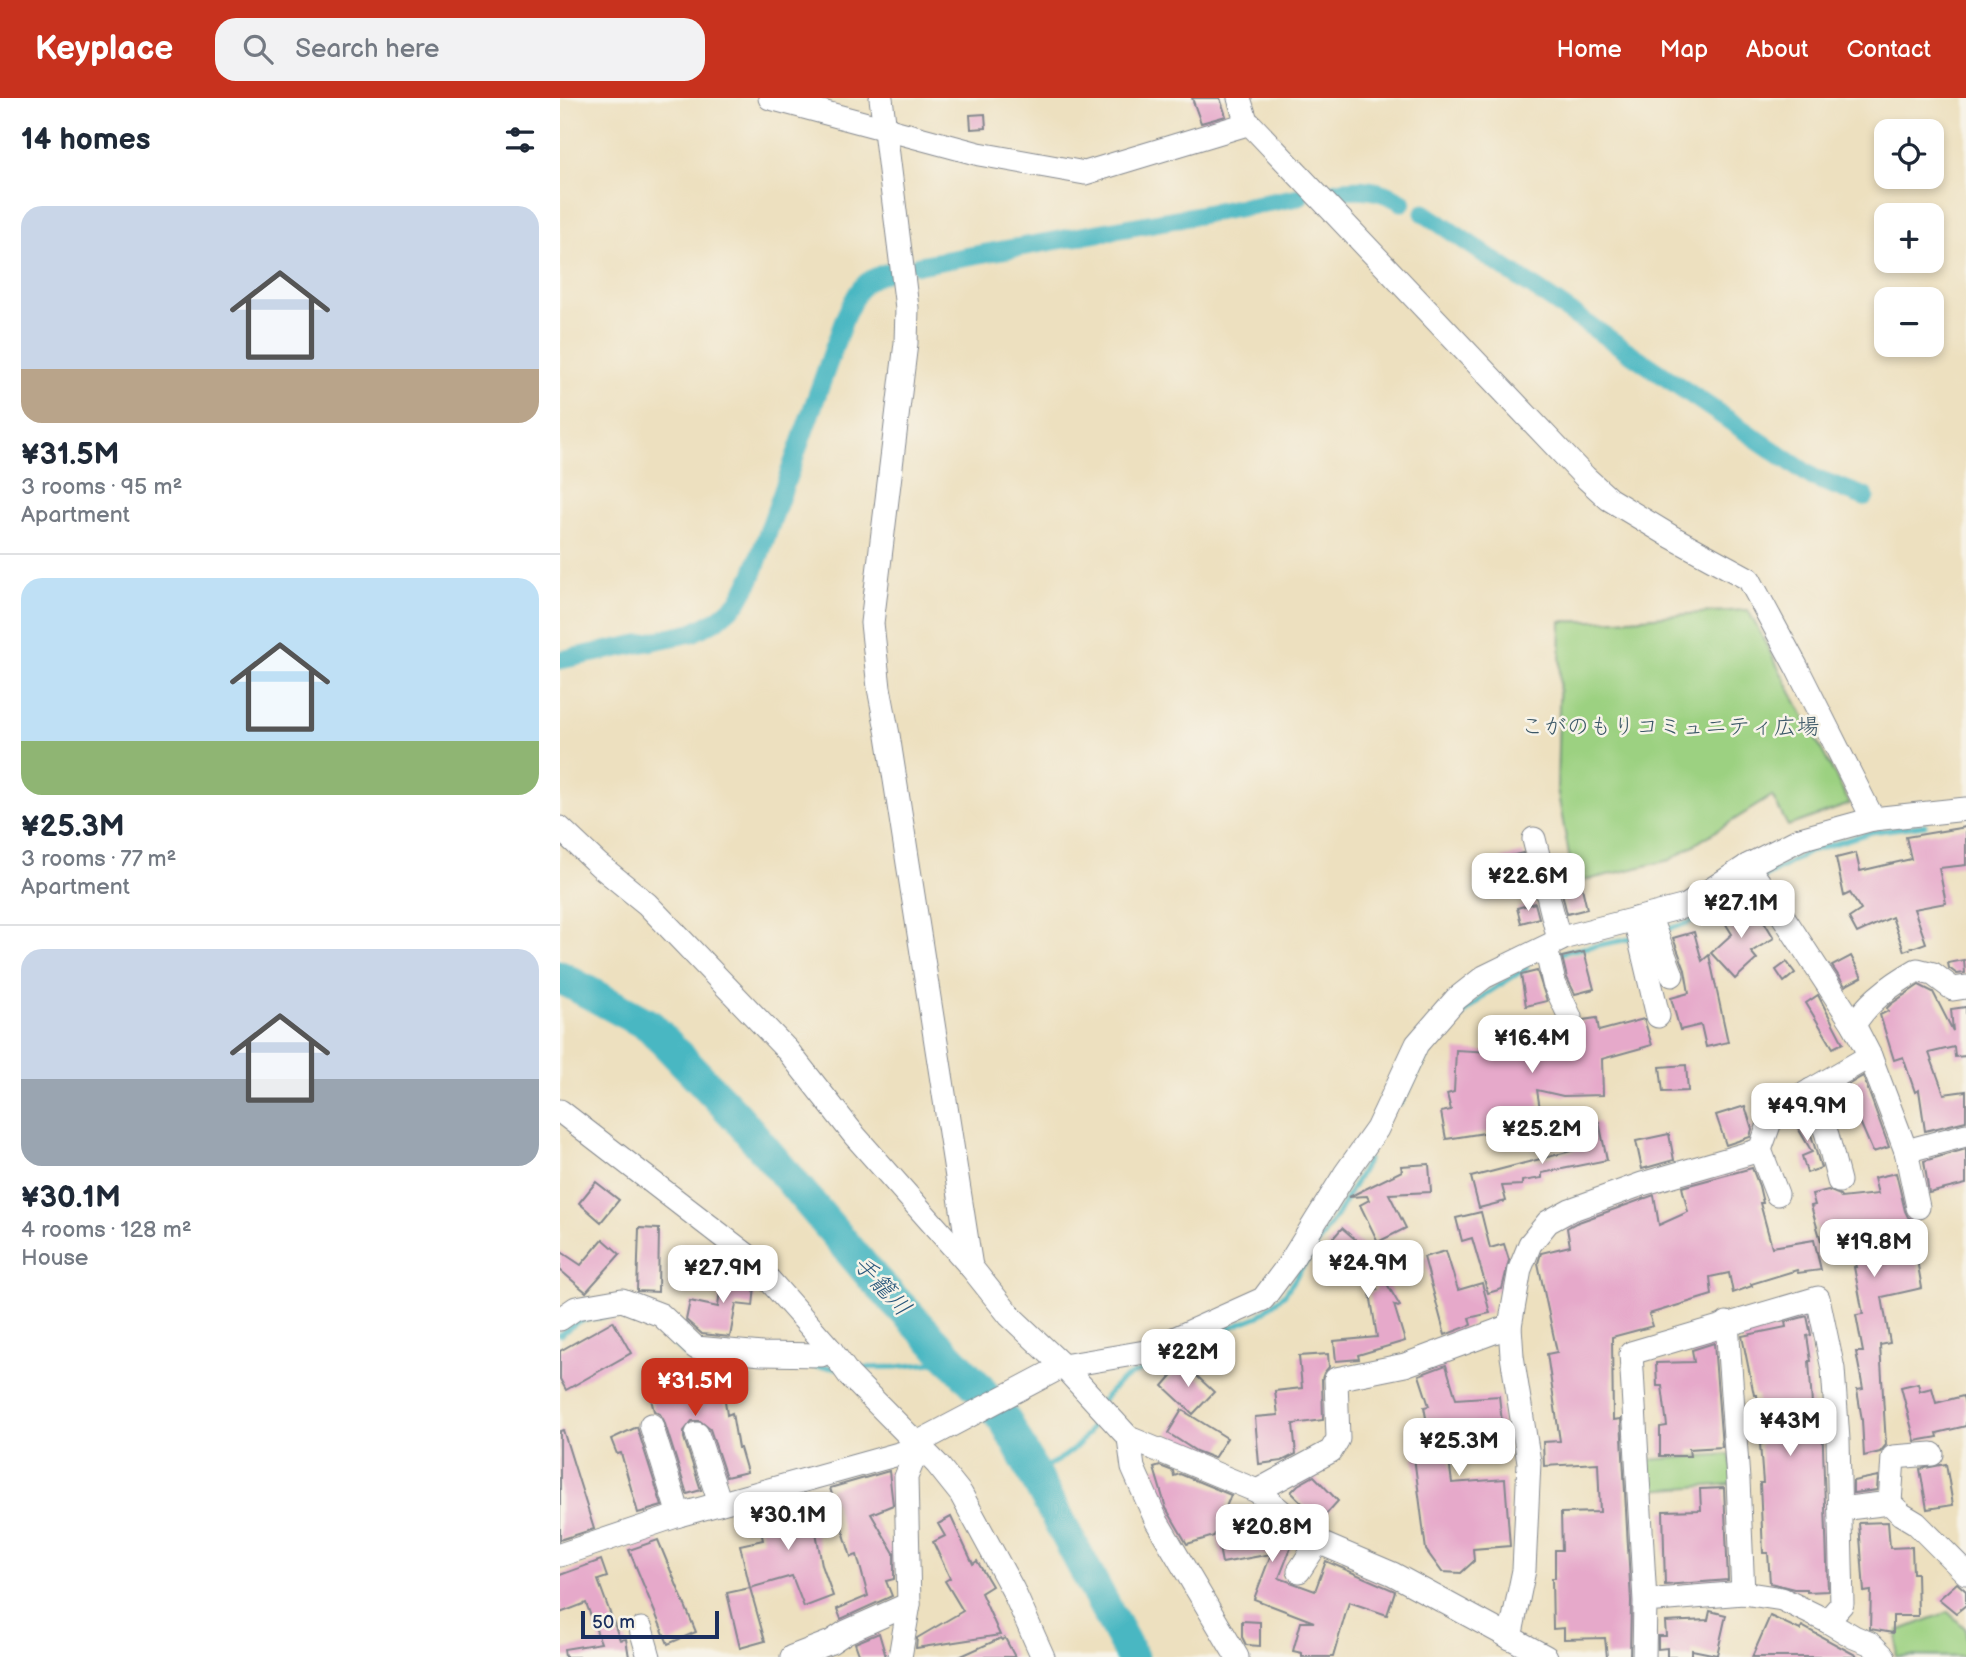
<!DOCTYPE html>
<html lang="en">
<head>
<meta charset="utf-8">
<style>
  body { margin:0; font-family:"Balsamiq Sans","Klee One",sans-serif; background:#f2f2f3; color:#1f2937; height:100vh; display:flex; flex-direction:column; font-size:26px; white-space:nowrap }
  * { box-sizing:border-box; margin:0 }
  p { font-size:23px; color:#747a83 }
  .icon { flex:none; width:38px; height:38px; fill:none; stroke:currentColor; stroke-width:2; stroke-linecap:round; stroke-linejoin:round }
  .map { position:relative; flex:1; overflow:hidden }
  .side { display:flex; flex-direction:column; background:#fff; width:560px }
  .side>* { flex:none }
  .fabs { position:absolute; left:1314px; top:21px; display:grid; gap:14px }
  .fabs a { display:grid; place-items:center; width:70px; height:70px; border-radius:14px; background:#fff; box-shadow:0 4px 10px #0003; font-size:35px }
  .scale { position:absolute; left:21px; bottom:18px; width:138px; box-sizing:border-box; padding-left:7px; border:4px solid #1b2f5e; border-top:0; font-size:19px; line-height:24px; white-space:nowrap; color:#1b2f5e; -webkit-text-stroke:5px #f7f3e8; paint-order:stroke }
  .price { position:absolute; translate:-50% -60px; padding:0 16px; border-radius:14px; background:#fff; color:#222; font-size:23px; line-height:46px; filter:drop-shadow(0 2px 4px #0008) }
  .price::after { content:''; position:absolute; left:50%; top:42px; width:21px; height:16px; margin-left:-10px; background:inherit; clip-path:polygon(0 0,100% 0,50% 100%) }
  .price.selected { background:#c8321e; color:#fff }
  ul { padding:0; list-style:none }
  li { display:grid; align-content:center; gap:14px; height:371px; padding:0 21px }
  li+li { border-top:2px solid #e0e1e3 }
  li span { display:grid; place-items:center; height:217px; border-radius:21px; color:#555 }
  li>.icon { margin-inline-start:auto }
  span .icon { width:126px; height:126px; fill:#fffc; stroke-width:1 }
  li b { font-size:30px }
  h2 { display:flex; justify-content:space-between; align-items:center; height:84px; padding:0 21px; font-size:30px }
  header { display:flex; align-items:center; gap:42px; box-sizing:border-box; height:98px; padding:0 35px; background:#c8321e; color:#fff }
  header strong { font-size:33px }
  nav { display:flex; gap:38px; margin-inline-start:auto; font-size:24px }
  .search { width:490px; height:63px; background:#f2f2f3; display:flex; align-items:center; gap:18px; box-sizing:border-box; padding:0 24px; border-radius:21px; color:#747a83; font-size:26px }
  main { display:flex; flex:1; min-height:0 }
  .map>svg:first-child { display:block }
</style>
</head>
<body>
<header>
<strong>Keyplace</strong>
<div class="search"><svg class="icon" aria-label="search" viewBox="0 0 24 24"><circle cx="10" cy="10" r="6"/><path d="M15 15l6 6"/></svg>Search here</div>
<nav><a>Home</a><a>Map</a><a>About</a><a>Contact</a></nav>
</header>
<main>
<section class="side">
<h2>14 homes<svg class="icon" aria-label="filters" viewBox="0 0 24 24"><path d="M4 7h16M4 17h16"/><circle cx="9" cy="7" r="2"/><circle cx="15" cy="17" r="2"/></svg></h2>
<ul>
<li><span style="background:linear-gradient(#c9d6e8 75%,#b9a48a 0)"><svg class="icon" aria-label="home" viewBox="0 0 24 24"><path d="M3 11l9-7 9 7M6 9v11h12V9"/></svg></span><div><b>¥31.5M</b><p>3 rooms · 95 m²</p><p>Apartment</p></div></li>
<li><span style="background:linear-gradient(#bfe0f5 75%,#8fb573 0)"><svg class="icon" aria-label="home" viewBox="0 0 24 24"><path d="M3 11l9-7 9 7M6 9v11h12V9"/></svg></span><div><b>¥25.3M</b><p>3 rooms · 77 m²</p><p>Apartment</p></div></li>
<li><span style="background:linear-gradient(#c9d6e8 60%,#9aa5b1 0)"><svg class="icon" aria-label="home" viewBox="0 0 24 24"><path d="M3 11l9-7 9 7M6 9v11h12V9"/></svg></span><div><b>¥30.1M</b><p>4 rooms · 128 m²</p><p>House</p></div></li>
</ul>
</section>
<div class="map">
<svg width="1406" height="1559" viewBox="0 0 1406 1559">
  <rect width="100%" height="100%" fill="#f7f3e8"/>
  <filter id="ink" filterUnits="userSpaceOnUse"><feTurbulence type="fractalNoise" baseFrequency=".0143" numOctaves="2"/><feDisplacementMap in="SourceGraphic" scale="14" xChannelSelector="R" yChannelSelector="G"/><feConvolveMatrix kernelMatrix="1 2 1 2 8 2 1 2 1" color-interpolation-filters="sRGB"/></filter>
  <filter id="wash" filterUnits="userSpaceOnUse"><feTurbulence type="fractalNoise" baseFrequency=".00686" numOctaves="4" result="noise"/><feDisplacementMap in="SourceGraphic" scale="28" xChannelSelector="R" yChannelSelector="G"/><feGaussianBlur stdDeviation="1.57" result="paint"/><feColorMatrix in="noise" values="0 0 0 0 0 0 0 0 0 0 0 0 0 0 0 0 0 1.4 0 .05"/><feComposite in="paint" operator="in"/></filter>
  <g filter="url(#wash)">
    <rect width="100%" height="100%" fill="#ede0bf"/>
    <g fill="#9cd181" stroke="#5c8070" stroke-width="2">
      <path d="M1188,512L1290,706L1228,728L1212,698L1110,762L1014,785L997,691L1001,523C1063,525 1125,514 1188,512Z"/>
      <polygon points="1170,1356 1173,1386 1090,1392 1087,1362"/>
      <polygon points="1388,1514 1406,1531 1406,1559 1336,1558 1338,1533"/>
    </g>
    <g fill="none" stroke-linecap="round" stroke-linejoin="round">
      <g stroke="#49b7c2" stroke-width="5">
        <polyline points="1203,780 1251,753 1312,734 1365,727"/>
        <polyline points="1101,833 1128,825 1194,785"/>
        <polyline points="992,859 1008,853 1075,840"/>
        <polyline points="841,1005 874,943 926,896 967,870"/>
        <polyline points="0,1237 19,1223 62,1215 83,1221 101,1234 127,1258 136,1260"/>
        <polyline points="219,1267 276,1270"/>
        <polyline points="293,1270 336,1269 391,1263"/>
        <polyline points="542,1303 559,1284 573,1276 603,1264 657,1235 699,1218 725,1196 778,1115 808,1062"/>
        <path d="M473,1374C504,1362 526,1347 538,1315"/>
      </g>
      <g stroke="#49b7c2" stroke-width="19">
        <path d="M776,93C800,89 820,91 842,104"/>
        <polyline points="864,115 1254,380"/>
        <polyline points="359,167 739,99"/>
        <polyline points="1260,382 1305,399"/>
        <path d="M0,562L132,535L157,522L178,504L192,479L285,219C298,193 299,183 328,174"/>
      </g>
      <polyline stroke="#49b7c2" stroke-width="33" points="0,879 90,928 177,1019 314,1181 418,1289 446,1324 572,1559"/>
    </g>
    <g id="blocks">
      <g fill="#e6a9ca">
        <polygon points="632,0 660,0 666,18 641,25"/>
        <polygon points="425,16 426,30 411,31 410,17"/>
        <polygon points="1406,729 1406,767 1379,770 1386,805 1354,811 1366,845 1344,853 1332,819 1297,835 1289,820 1301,812 1290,795 1284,798 1276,760 1296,755 1300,773 1351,761 1346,739"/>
        <polygon points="963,755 967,769 945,774 942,760"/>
        <polygon points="1019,777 1027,811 1007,816 999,782"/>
        <polygon points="1170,804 1180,819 1196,810 1214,840 1191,854 1197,861 1175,881 1151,855 1172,836 1157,812"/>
        <polygon points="975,805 979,820 961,825 957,810"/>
        <polygon points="1134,834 1142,863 1149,857 1168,944 1146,949 1141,927 1120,932 1111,900 1129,895 1125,872 1113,840"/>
        <polygon points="1024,854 1034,891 1015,896 1007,880 1002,859"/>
        <polygon points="1291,858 1302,879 1285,888 1272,868"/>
        <polygon points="1404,862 1405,875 1397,876 1389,870 1388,865"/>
        <polygon points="1227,864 1235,875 1224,884 1216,872"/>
        <polygon points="977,873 987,903 966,908 961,877"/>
        <polygon points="1359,887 1373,894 1393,933 1391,911 1406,909 1406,958 1395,959 1394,949 1369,955 1384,996 1406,993 1406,1023 1365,1033 1359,992 1355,994 1343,959 1334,962 1320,917 1328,913 1327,910 1331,906"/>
        <polygon points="1258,897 1283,945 1273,950 1246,905"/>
        <polygon points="1037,920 1039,933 1084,921 1092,947 1042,961 1043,997 1003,998 977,992 984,1036 952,1042 950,1031 886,1041 881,1014 891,1012 887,996 894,994 896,952 931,954 929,937 991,927 992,930 1001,929 1010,933 1017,931 1023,922"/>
        <polygon points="1126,967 1128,993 1103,994 1100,969"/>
        <polygon points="1303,978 1329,1049 1313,1054 1298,1019 1278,1026 1270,1003 1289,995 1286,988"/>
        <polygon points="1185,1008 1192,1031 1190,1039 1166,1047 1156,1017"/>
        <polygon points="1244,1013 1261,1070 1247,1075 1242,1058 1252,1054 1232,1020"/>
        <polygon points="1039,1024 1047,1062 982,1075 982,1080 962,1083 962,1087 942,1088 946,1103 919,1110 911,1079 1015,1052 1010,1030"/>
        <polygon points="1109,1036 1114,1062 1082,1071 1076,1043"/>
        <polygon points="1406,1051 1406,1086 1369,1095 1364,1063"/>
        <polygon points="869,1066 871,1094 829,1096 846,1130 818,1144 800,1107 809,1102 807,1098 789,1099 842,1073 841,1068"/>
        <polygon points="1192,1070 1199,1088 1203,1105 1200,1105 1212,1149 1254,1142 1261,1172 1238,1175 1237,1172 1191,1186 1192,1188 1173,1195 1169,1175 1150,1179 1152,1197 1089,1216 1093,1228 1052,1239 1053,1322 1061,1321 1071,1503 1070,1559 1047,1559 1045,1540 1004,1541 1004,1530 993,1531 992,1480 995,1480 995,1452 1002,1452 1001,1415 1040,1414 1038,1365 984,1368 983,1344 1000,1343 987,1256 997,1254 978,1165 981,1155 1010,1148 1007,1130 1016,1125 1094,1097 1099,1127 1128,1114 1122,1089"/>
        <polygon points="1336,1075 1345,1113 1348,1119 1355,1123 1364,1148 1355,1151 1362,1190 1322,1199 1330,1245 1320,1247 1326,1347 1320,1354 1304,1358 1302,1322 1297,1292 1303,1291 1296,1254 1303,1254 1296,1217 1303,1216 1294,1169 1296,1169 1288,1135 1261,1143 1251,1108 1255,1107 1252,1096 1268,1092 1280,1097 1281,1100 1318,1096 1314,1080"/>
        <polygon points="36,1084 59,1102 41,1124 19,1105"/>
        <polygon points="921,1114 930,1150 944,1146 949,1162 942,1191 928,1195 912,1140 902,1143 896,1120"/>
        <polygon points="79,1130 99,1131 98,1194 77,1193"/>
        <polygon points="782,1130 822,1164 817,1169 840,1208 838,1209 834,1207 845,1243 798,1257 799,1261 776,1263 774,1243 817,1239 810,1195 817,1191 767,1147"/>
        <polygon points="43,1141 60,1156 26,1194 0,1172 0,1153 21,1167"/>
        <polygon points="886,1153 898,1192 922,1185 930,1215 909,1220 911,1227 885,1237 864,1159"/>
        <polygon points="162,1172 184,1174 195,1188 193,1208 176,1206 170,1239 142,1236 126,1222 130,1203 158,1209"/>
        <polygon points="1247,1218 1251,1237 1247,1238 1251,1263 1249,1263 1253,1321 1262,1321 1268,1493 1247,1494 1247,1491 1234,1491 1210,1485 1208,1455 1203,1455 1200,1385 1203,1385 1200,1346 1202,1346 1197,1297 1194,1297 1182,1238 1226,1229 1225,1224"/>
        <polygon points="53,1223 71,1255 6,1292 0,1281 0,1253"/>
        <polygon points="1154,1245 1162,1349 1129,1351 1130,1358 1100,1358 1100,1329 1107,1328 1102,1288 1097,1288 1096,1265 1134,1264 1132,1252"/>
        <polygon points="768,1256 769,1269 764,1275 762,1281 763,1322 733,1326 736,1356 722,1363 699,1366 695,1319 718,1317 715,1293 742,1290 739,1258"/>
        <polygon points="623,1265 654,1294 633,1316 603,1288"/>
        <polygon points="886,1267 896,1301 939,1298 944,1342 887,1348 892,1385 945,1381 950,1448 913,1451 914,1463 901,1475 882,1474 866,1452 854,1359 873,1357 864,1309 869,1308 859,1277"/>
        <polygon points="112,1268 115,1280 161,1274 167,1317 172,1315 178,1350 180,1350 187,1374 166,1379 150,1331 140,1323 132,1323 124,1333 124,1340 141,1392 127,1396 104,1323 100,1316 94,1313 84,1274"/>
        <polygon points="1358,1285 1360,1293 1372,1290 1376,1305 1403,1298 1406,1310 1406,1328 1377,1335 1378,1339 1355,1343 1341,1289"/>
        <polygon points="622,1312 667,1340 654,1360 636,1353 608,1335"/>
        <polygon points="77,1329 102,1408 78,1415 61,1355 57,1356 51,1341"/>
        <polygon points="3,1332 34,1431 0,1442 0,1333"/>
        <polygon points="1386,1366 1393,1407 1367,1411 1360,1371"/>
        <polygon points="600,1368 613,1373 614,1378 620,1376 671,1397 660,1423 676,1420 679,1433 710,1427 721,1431 734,1442 719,1480 755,1493 766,1463 835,1493 827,1517 789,1504 773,1559 742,1559 742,1555 733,1553 741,1524 754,1524 694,1501 711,1456 662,1465 656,1434 654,1438 627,1446 606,1410 594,1370"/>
        <polygon points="329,1373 333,1407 311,1416 334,1455 334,1481 326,1483 332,1498 281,1521 277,1511 308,1498 297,1457 291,1459 270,1390"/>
        <polygon points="754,1378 778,1403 760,1423 731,1394 738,1387"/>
        <polygon points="1318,1378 1317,1392 1293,1395 1293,1383"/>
        <polygon points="1164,1390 1168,1482 1105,1487 1103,1413 1141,1412 1140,1391"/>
        <polygon points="250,1401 262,1467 273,1498 244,1509 232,1478 190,1490 180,1447 203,1442 196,1411 219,1406 220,1409"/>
        <polygon points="391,1419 413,1466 417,1463 432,1488 421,1495 440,1537 356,1550 357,1540 403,1513 385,1483 390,1480 373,1444 385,1438 378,1426"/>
        <polygon points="1328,1424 1330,1450 1352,1449 1353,1475 1357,1475 1358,1518 1333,1518 1333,1535 1310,1531 1311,1493 1304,1494 1301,1452 1299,1425"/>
        <polygon points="98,1442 136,1534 108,1546 69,1452"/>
        <polygon points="41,1462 47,1479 38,1482 60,1542 66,1541 69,1559 5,1559 4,1551 41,1545 26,1505 0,1515 0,1477"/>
        <polygon points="1397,1485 1406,1493 1406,1507 1396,1515 1379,1501"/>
        <polygon points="190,1490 205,1543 180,1550 167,1495"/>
        <polygon points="1150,1513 1166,1517 1157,1557 1132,1552 1132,1559 1107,1559 1107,1550 1098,1551 1098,1538 1106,1538 1105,1524 1148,1522"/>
        <polygon points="1210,1518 1240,1532 1242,1528 1299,1559 1192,1559"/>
        <polygon points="682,1523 700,1524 700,1548 686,1547 682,1539"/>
        <polygon points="319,1535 326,1559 300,1559 295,1545"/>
        <polygon points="441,1540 442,1542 445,1540 455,1559 399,1559"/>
      </g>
    </g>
  </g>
  <g filter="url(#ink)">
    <use href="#blocks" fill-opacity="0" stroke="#84888e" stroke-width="2"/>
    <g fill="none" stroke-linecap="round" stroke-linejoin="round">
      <g stroke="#84888e" stroke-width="25">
        <g id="minor">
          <polyline points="210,0 419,56 525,75 687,26 691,27 1025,379 1049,401 1112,439 1189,481 1237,570 1313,721"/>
          <polyline points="321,0 347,210 346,245 312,525 319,590 328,637 411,1169"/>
          <polyline points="679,0 687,26"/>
          <polyline points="0,730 39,767 87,806 228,953 295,1038 411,1169 450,1218 503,1268 569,1340 697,1393 758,1444 833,1476 986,1559"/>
          <polyline points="974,741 999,842"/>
          <polyline points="1187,768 1215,806 1294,927 1310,958 1346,1053 1358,1109"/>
          <polyline points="1089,818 1112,877"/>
          <polyline points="1075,821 1098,918"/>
          <polyline points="986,850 994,885 1010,919"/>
          <path d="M1294,927C1308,903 1334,885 1357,872L1373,876L1393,891L1406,889"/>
          <polyline points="1251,992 1267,1037 1279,1083"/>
          <polyline points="0,1013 188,1158 271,1252 289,1277 377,1366 401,1396 453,1492 483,1559"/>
          <polyline points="1200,1052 1217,1096"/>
          <polyline points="1346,1053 1406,1037"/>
          <polyline points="0,1221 16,1210 62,1202 101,1217 136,1250 202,1256 261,1257 271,1252"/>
          <polyline points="1167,1225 1178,1382 1183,1495"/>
          <polyline points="91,1327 119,1417"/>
          <polyline points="137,1336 160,1405"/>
          <polyline points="569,1340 573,1370 597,1424 677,1559"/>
          <polyline points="697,1393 771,1353 778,1341 776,1281 845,1267 950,1228"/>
          <polyline points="1330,1405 1333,1359 1372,1356"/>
          <polyline points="1280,1411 1330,1405 1341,1416 1356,1425 1406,1475"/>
          <polyline points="0,1457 119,1417 360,1350"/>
          <polyline points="739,1473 758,1444"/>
          <polyline points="1267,1523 1294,1539 1311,1546 1324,1559"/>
          <polyline points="81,1531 89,1559"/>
          <polyline points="950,1540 964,1472 969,1364 952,1258 950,1228 960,1171 970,1146 988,1124 1010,1112 1082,1086 1200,1052 1211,1021 1217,1012 1310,958"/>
          <polyline points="232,1559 271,1544 286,1534 349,1506"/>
          <polyline points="340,1559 349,1506 346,1379 361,1343 503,1268 585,1254 703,1201 729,1166 785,1076 817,1031 857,946 896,901 924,879 1006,839 1126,808 1187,768 1240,741 1313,721 1406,711"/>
          <polyline points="1084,1559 1085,1503 1071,1255 1258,1200 1273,1271 1278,1342 1282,1506 1267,1523 1222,1501 1183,1495 1085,1503"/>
        </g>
      </g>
      <use href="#minor" stroke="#fff" stroke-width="23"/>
    </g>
  </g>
  <g text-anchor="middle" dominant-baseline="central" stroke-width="5" stroke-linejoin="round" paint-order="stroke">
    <g font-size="23" fill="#3b5867" stroke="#f7f3e8">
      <text x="1110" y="629">こがのもりコミュニティ広場</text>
    </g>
    <g font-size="24" font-style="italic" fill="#29587c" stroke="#f7f3e8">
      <text transform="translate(322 1188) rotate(47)">手籠川</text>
    </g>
  </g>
</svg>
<div class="fabs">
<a><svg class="icon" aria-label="locate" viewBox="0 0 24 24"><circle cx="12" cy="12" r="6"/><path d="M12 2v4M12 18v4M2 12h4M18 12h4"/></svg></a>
<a>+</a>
<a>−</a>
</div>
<div class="scale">50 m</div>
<b class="price" style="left:968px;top:815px">¥22.6M</b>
<b class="price" style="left:1181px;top:842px">¥27.1M</b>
<b class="price" style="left:972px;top:977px">¥16.4M</b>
<b class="price" style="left:1247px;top:1045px">¥49.9M</b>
<b class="price" style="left:982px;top:1068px">¥25.2M</b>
<b class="price" style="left:1314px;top:1181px">¥19.8M</b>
<b class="price" style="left:808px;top:1202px">¥24.9M</b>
<b class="price" style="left:163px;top:1207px">¥27.9M</b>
<b class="price" style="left:628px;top:1291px">¥22M</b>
<b class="price selected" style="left:135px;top:1320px">¥31.5M</b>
<b class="price" style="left:1230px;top:1360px">¥43M</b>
<b class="price" style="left:899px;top:1380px">¥25.3M</b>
<b class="price" style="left:228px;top:1454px">¥30.1M</b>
<b class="price" style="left:712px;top:1466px">¥20.8M</b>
</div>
</main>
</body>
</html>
